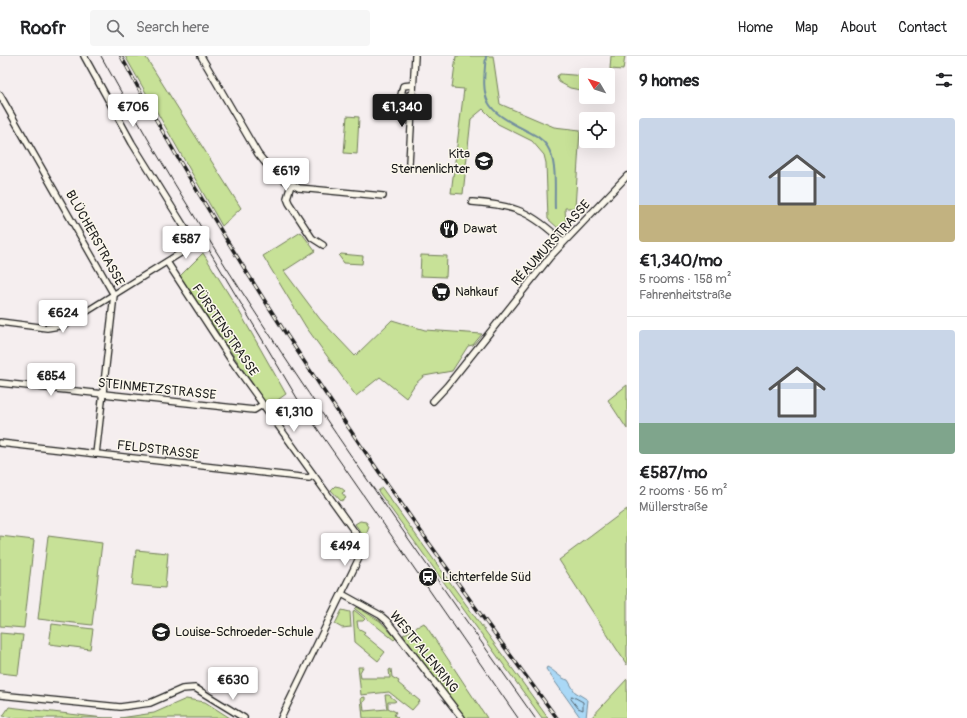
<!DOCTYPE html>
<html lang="en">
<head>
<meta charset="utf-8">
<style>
  body { margin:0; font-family:Pangolin,sans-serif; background:#f6f6f6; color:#202124; height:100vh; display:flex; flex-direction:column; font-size:15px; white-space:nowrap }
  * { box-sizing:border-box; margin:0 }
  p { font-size:13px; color:#757577 }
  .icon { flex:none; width:22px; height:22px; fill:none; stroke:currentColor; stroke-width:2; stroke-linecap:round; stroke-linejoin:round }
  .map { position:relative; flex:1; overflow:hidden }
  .drawer { display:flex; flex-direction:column; background:#fff; width:340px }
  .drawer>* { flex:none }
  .needle { width:26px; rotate:309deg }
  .tools { position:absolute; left:579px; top:12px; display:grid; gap:8px }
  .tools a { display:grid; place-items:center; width:36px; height:36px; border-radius:4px; background:#fff; box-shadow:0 4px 16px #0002; font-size:20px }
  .price { position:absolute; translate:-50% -34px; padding:0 9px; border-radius:4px; background:#fff; color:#222; font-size:13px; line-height:26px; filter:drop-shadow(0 1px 2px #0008) }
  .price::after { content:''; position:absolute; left:50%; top:24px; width:12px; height:9px; margin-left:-6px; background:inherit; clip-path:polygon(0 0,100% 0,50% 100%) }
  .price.selected { background:#1c1c1c; color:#fff }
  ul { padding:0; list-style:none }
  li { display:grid; align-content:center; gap:8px; height:212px; padding:0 12px }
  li+li { border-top:1px solid #e0e0e0 }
  li span { display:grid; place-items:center; height:124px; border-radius:4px; color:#555 }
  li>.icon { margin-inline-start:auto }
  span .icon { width:72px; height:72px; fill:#fffc; stroke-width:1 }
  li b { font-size:17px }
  h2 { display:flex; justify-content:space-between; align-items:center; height:48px; padding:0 12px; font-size:17px }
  header { display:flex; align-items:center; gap:24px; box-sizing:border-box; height:56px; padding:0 20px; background:#fff; border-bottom:1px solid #e0e0e0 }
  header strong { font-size:19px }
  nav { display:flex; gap:22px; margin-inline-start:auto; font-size:14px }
  .search { width:280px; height:36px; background:#f6f6f6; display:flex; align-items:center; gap:10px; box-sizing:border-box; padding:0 14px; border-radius:4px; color:#757577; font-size:15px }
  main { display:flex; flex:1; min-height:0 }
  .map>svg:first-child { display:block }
</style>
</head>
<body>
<header>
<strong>Roofr</strong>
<div class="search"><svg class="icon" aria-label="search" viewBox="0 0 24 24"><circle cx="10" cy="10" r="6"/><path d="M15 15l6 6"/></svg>Search here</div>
<nav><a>Home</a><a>Map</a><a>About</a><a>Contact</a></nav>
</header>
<main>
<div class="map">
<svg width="627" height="662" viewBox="0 0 627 662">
  <rect width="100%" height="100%" fill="#f5eeef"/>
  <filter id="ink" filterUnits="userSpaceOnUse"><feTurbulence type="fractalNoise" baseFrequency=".025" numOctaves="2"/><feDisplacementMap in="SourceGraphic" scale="8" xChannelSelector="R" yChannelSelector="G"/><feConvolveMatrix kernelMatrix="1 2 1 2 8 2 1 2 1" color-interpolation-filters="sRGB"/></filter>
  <g filter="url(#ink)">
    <g fill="#c7e197" stroke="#727e5a">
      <polygon points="125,0 145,0 241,152 222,170"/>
      <polygon points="456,0 493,0 500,48 554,71 580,74 575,152 565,152 566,169 564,172 558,172 548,163 546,107 544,99 532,85 498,68 483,53 471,63 463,138 451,137 464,33 452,32"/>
      <polygon points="611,0 625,0 623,14 610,13"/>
      <polygon points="560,18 586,20 586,35 570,32 559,26 557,20"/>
      <polygon points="347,60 359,61 357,98 344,97"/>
      <polygon points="301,176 315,195 284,215 320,263 355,300 392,264 425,274 482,278 473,289 468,290 452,315 424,320 415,328 406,342 380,321 356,340 306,271 263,200"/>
      <polygon points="203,197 239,255 286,338 268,351 180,220"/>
      <polygon points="341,198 363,200 362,208 344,207 339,200"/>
      <polygon points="421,199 447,200 446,221 420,220"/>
      <polygon points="627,329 627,373 608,344"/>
      <polygon points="335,430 340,431 345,435 342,437 346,442 341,445 331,434"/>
      <polygon points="382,432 548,662 542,662 378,435"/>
      <polygon points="627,453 627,609 559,504"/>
      <polygon points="360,465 366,466 369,471 365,482 355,468"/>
      <polygon points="0,480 34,484 24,572 0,570"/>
      <polygon points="48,480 102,487 92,569 38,563"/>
      <polygon points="136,494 168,497 165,532 132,529"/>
      <polygon points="357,551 380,565 396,582 394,584 355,553"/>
      <polygon points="342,554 350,556 351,571 342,572 335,568"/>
      <polygon points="354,554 365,563 363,565 357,565 358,572 365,576 363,578 385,596 378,605 355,586 353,557"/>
      <polygon points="424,567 487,662 465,662 403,579"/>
      <polygon points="52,568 93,573 90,593 49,588"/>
      <polygon points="0,577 23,579 18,619 0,617"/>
      <polygon points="358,611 363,611 360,616 361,622 390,622 389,614 391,613 392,621 399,625 398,627 420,645 412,654 389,636 361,639"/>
      <polygon points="627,623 627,662 591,662"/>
      <polygon points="385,639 389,639 396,645 394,646 388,646 388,652 396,656 394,659 398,662 363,662 361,642 365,641 365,645 363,646 364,655 387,653"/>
      <polygon points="186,643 205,646 230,662 120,662 154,657"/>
      <polygon points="9,651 104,662 114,662 15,662 3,660"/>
    </g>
    <path fill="#aad8f6" stroke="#718d9f" d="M547,611C554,614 561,623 568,624L575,636L588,644L586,662L580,661L546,613Z"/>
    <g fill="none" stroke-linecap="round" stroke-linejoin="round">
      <polygon stroke="#556773" stroke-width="1" points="572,640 583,646 583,654 578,652 571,643"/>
      <path stroke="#718d9f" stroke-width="2" d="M486,0C481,46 484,53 525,74C533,78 542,82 547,90C558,107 554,134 555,153"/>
      <g stroke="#1c1c1c" stroke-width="8">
        <g id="minor">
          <polyline points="201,0 258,98 275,119 299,132 383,140"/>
          <polyline points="412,37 408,40 401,39 403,30 412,29"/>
          <polyline points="0,39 114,239 96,398"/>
          <polyline points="409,107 415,0"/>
          <polyline points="291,129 287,142 289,147 312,182 323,189"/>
          <path d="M472,146C515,149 532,156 563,186"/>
          <polyline points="167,206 231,304 359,482 361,491 359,502 281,662"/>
          <polyline points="0,266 47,272 65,269 195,188 132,87 84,0"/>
          <polyline points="0,327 254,354 262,349"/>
          <polyline points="433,345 447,330 550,201 627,120"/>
          <polyline points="0,387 309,422 313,419"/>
          <polyline points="342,538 380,559 387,565 462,662"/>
          <polyline points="0,639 120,651 150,647 182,633 195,632 244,662"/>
        </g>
      </g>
      <use href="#minor" stroke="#fbf7ec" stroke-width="5.5"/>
      <g stroke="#1c1c1c" stroke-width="1">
        <path d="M101,0C228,232 383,447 535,662"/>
        <polyline points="209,194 303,352 518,662"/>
      </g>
      <g stroke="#1c1c1c" stroke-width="3.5">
        <path id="rail" d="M121,0C246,234 399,450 557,662"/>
      </g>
      <use href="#rail" stroke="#fbf7ec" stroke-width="2" stroke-dasharray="6" stroke-linecap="butt"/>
    </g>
  </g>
  <defs>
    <g id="school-disc" transform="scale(1)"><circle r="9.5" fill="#1c1c1c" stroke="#fbf7ec"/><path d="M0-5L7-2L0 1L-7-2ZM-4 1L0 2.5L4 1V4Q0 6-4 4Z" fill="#fff"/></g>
    <g id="restaurant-disc" transform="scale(1)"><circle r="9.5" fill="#1c1c1c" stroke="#fbf7ec"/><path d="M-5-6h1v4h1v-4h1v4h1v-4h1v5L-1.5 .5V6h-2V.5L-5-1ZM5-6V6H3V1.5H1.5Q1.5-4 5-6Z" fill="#fff"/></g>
    <g id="supermarket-disc" transform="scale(1)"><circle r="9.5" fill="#1c1c1c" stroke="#fbf7ec"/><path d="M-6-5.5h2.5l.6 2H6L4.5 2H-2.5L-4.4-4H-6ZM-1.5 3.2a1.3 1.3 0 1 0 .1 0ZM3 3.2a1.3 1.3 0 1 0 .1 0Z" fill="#fff"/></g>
    <g id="station-disc" transform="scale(1)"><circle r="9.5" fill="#1c1c1c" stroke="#fbf7ec"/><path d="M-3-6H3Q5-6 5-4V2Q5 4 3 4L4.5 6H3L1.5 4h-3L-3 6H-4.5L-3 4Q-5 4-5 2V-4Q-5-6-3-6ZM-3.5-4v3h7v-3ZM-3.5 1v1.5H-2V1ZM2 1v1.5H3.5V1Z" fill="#fff"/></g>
    <g id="university-disc" transform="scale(1)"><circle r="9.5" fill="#1c1c1c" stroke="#fbf7ec"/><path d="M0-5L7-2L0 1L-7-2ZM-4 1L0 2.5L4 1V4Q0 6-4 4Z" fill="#fff"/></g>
  </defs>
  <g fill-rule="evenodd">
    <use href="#school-disc" x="484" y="105"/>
    <use href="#restaurant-disc" x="449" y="173"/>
    <use href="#supermarket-disc" x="441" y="236"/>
    <use href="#station-disc" x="428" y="521"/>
    <use href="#university-disc" x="161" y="576"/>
  </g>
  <g text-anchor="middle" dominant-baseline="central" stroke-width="3" stroke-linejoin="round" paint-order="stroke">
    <g font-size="13" fill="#1c1c1c" stroke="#fbf7ec" text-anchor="start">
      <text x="470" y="98" text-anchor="end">Kita<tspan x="470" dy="15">Sternenlichter</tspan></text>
      <text x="463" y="173">Dawat</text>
      <text x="455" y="236">Nahkauf</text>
      <text x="442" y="521">Lichterfelde Süd</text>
      <text x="175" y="576">Louise-Schroeder-Schule</text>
    </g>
    <g font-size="13" fill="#1c1c1c" stroke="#fbf7ec">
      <text transform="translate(95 182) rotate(61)">BLÜCHERSTRASSE</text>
      <text transform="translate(551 187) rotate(-48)">RÉAUMURSTRASSE</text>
      <text transform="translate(225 274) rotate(56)">FÜRSTENSTRASSE</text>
      <text transform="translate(157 333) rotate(6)">STEINMETZSTRASSE</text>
      <text transform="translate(158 394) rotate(7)">FELDSTRASSE</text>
      <text transform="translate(424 596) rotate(51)">WESTFALENRING</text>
    </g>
  </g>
</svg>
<div class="tools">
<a><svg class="needle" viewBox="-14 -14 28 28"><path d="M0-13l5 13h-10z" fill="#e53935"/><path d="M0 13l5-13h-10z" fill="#757577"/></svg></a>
<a><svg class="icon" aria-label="locate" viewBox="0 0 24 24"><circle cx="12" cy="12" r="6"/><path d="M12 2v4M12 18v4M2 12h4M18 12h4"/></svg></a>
</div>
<b class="price" style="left:133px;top:72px">€706</b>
<b class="price selected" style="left:402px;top:72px">€1,340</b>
<b class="price" style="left:286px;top:136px">€619</b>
<b class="price" style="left:186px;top:204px">€587</b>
<b class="price" style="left:63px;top:278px">€624</b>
<b class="price" style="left:51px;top:341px">€854</b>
<b class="price" style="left:294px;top:377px">€1,310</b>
<b class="price" style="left:345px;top:511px">€494</b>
<b class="price" style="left:233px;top:645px">€630</b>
</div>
<section class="drawer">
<h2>9 homes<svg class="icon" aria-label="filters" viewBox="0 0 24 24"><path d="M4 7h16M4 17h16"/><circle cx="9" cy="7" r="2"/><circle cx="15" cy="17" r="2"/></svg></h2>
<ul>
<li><span style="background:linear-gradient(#c9d6e8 70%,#c2b280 0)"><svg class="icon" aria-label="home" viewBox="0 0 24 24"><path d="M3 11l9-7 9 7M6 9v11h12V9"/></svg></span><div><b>€1,340/mo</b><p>5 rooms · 158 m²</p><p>Fahrenheitstraße</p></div></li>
<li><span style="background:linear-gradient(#c9d6e8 75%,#7fa58c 0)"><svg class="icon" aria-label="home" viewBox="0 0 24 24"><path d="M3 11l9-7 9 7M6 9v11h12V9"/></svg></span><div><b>€587/mo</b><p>2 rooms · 56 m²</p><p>Müllerstraße</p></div></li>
</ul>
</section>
</main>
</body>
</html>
